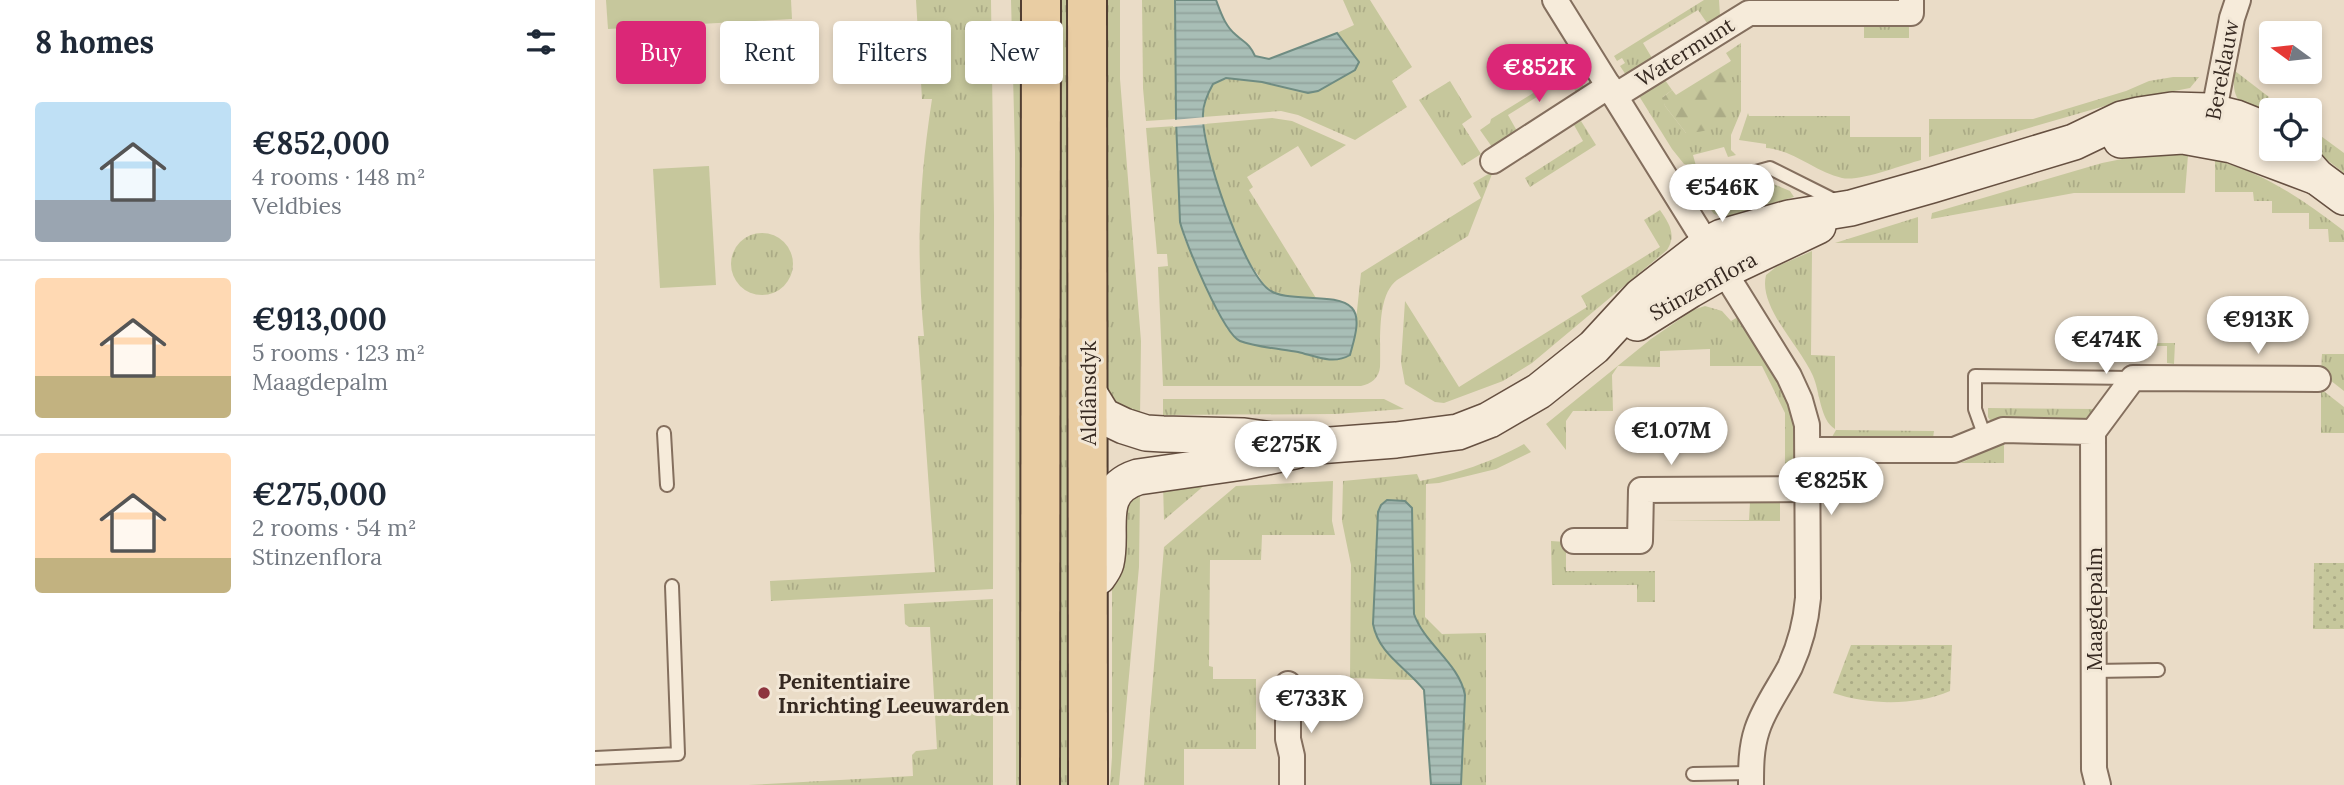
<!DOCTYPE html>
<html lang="en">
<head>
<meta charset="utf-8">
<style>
  body { margin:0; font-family:Lora,serif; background:#f6f6f7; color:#1f2937; height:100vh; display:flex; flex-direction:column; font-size:26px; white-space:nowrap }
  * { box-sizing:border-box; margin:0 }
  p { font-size:23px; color:#747a83 }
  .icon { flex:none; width:38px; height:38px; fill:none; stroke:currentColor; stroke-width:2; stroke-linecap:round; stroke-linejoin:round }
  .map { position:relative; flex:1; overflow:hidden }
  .sheet { display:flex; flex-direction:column; background:#fff; width:595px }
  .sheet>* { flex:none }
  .guide { position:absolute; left:21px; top:21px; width:665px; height:63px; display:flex; gap:14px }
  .needle { width:46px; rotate:285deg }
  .fabs { position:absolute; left:1664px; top:21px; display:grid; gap:14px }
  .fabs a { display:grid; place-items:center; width:63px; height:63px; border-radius:7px; background:#fff; box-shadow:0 4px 10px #0003; font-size:35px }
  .price { position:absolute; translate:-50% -60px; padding:0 16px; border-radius:24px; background:#fff; color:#222; font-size:23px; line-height:46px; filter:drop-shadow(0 2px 4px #0008) }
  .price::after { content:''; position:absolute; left:50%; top:42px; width:21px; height:16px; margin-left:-10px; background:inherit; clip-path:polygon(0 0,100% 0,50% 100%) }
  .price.current { background:#db2777; color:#fff }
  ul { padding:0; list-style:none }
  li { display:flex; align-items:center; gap:21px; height:175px; padding:0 35px }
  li+li { border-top:2px solid #e0e1e3 }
  li span { display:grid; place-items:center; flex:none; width:196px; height:140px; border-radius:7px; color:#555 }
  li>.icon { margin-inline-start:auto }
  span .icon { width:84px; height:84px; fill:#fffc; stroke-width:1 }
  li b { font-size:30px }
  h2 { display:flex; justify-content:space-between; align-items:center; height:84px; padding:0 35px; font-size:30px }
  .chip { padding:0 24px; border-radius:7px; background:#fff; box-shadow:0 4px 10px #0003; font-size:24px; line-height:63px }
  .chip.current { background:#db2777; color:#fff }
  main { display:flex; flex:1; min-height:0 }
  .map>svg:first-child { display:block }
</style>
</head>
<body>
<main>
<section class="sheet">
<h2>8 homes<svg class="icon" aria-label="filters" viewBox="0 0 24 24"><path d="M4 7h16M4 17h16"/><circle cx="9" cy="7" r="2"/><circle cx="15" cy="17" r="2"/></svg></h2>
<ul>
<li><span style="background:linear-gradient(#bfe0f5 70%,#9aa5b1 0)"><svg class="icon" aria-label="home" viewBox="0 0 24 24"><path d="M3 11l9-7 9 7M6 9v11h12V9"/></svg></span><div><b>€852,000</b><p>4 rooms · 148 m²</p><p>Veldbies</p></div></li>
<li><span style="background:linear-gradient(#ffd9b3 70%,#c2b280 0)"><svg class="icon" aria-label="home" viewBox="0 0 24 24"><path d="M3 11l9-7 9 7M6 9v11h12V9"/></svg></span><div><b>€913,000</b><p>5 rooms · 123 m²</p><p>Maagdepalm</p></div></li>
<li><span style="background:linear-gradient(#ffd9b3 75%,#c2b280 0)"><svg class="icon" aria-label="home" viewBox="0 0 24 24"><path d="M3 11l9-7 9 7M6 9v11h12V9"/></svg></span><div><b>€275,000</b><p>2 rooms · 54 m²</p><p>Stinzenflora</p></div></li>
</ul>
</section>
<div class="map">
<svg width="1749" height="785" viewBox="0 0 1749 785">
  <defs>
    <pattern id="grass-tufts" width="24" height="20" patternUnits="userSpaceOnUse" patternTransform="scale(1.75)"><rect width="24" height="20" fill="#c6c79c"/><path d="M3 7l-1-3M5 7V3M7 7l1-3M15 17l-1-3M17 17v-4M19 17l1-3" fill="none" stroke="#abab86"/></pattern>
    <pattern id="forest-firs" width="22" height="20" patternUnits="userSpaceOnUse" patternTransform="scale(1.75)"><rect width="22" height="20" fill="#c6c79c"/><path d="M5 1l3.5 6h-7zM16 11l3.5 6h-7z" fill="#abab86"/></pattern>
    <pattern id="park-dots" width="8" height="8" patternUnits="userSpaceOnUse" patternTransform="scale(1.75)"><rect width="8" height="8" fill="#c6c79c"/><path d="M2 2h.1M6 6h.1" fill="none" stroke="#abab86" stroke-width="1.8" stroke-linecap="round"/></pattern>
    <pattern id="water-rules" width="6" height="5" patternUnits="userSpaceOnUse" patternTransform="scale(1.75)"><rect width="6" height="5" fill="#a8beb6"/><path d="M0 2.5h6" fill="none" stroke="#91a39c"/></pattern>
  </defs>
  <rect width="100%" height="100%" fill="#eadcc7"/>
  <g fill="url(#grass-tufts)">
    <path d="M321,0H396L399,216L398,589L176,601L175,581L340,572L323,336H329C321,251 324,183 337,99H327Z"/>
    <polygon points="416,0 432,0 431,785 421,785 420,152"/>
    <rect x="461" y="0" width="18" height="785"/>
    <polygon points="508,0 525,0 525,79 546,341 545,418 516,401 510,384"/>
    <polygon points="547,0 580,0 581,119 551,121 548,88"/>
    <path d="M748,0H775L817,67L797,81L812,107L760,140L703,115L686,111L608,117L611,99L618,83C644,72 677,84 704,91L763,62L742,33L759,25Z"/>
    <polygon points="1109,0 1124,0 1125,16 1112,23 1103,10 1048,43 1057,58 1031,75 1025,66 1030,63 1027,58 1022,61 1019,56"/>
    <rect x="1269" y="24" width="45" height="14"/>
    <polygon points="1146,43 1146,111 1136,135 1136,150 1141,155 1133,157 1129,147 1098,155 1101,166 1089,164 1077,149 1044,96 1070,80 1077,90 1068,97 1070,106 1091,133 1136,61 1131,53"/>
    <polygon points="977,69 990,88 981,92 972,78 913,115 922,131 897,147 885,130 895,123 896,119"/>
    <path d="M1640,71L1674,97L1658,115C1642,102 1636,93 1640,71Z"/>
    <polygon points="1578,77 1604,77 1595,88 1527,101 1334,157 1334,119 1438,119 1531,91 1554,81"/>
    <polygon points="855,81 877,117 867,124 886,154 867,166 824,100"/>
    <path d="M1153,113L1154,116H1255V137H1326V160C1307,165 1264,182 1247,178C1220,172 1199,150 1171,148V144L1144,140Z"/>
    <path d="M677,118L697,121L751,145L716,167L703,146L652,177L658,187L654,190L721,298C707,297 685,299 674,289C668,285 665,277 661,272C632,230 617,174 609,124Z"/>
    <polygon points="986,121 1001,145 935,187 930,178 988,141 979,125"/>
    <path d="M581,126L585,222L589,238L632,329L727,358L738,360L761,320L766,273L886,198L878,183L895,173L897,174L873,236L802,280C781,296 786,342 785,367C784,378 776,384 766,386H568L563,267L573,266L572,254H562L551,128Z"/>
    <polygon points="1715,128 1749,153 1749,173 1715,147"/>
    <polygon points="1576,154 1593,155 1590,193 1479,193 1336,219 1337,213 1507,163 1547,155"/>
    <path d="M1620,160C1672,174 1706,199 1749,231V242H1734L1733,229H1714V213H1677V201H1659L1658,192H1620Z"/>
    <polygon points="1171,181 1195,191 1199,197 1129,217 1119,214 1114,207 1128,194"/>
    <path d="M1065,210C1074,223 1082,235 1072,250L937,363L908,381L849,403L840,402L810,384L806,362L810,301L864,387L992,307L986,296L1065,247L1049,220Z"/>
    <polygon points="1323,217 1323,243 1240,243"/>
    <circle cx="167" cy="264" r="31"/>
    <path d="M1217,251L1216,355L1240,356V429C1225,420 1225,392 1218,376C1205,346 1163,307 1171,275L1181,267Z"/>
    <path d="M1110,306L1127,311L1136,321L1143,317C1161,347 1190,383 1197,417C1202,437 1200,458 1200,477H1190V413L1167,366H1115V349L1065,351V367L1023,366L1017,375L1018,411H978L971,421V450L951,424L1056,339L1098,310Z"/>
    <polygon points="1467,343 1580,343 1579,364 1572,363 1572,346 1502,346 1501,356 1467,356"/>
    <polygon points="1727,354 1749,354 1749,391 1726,373"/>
    <polygon points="1726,389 1749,407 1749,433 1726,433"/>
    <polygon points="568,399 789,399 809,409 740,414 568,415"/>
    <polygon points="1393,408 1500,409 1501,409 1497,418 1395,420 1393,417"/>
    <polygon points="1241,430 1339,431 1338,438 1244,438 1237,437"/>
    <path d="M929,444L936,452L901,469L844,483L831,484L830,617L847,634L891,633V785H866L870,695L825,628L819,614L817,508L798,660L819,680L755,678L756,565L747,521L748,481L822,474L825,481C864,473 894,463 929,444Z"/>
    <path d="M1409,444V463H1365C1381,458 1393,445 1409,444Z"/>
    <polygon points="738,481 737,521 740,535 667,535 666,560 615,560 614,666 618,667 618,679 661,679 661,749 589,749 589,785 549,785 569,547 641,486"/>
    <polygon points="568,484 611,484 569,520"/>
    <polygon points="545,490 544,567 524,785 515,785 517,757 517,544 520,513"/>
    <polygon points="1185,501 1185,521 1068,521 1154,520 1155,502"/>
    <polygon points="956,541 971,542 971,571 1060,571 1060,602 1042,602 1042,585 957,585"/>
    <polygon points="398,599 398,785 153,785 318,776 317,755 321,751 342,749 335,627 314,627 310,624 309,604"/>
  </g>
  <path fill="url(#forest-firs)" d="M1136,61C1138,102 1144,131 1091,133L1070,106L1067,98L1077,90L1081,95Z"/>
  <g fill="url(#park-dots)">
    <polygon points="1719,563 1749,563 1749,629 1718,629"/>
    <path d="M1256,645H1357L1355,691C1320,706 1274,705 1238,693Z"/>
  </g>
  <g fill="#c6c79c">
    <polygon points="11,0 196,0 197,19 13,29"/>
    <polygon points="114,166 121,285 65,288 58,169"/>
  </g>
  <g fill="url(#water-rules)" stroke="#6f8c82" stroke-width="2">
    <path d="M580,0H621C626,13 630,26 641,35C651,44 654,43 660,56L674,59L742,33L764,62L760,70L723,91L713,93L667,82L631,78L618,84C613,93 608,103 608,114C606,148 647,268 673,289C691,304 741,291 757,308C767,319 758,343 755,355C738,365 720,356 703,352C686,349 660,347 645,341C628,334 590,242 585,222L581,119Z"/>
    <path d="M792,500L810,501L817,508L819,614C830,645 864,663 870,695L866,785H836L829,690C811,667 784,655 778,624L783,512L786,505Z"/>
  </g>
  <polygon fill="#eadcc7" points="611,117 612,124 578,127 578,120"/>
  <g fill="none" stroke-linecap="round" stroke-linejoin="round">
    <g stroke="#846f5e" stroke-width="16">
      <g id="lane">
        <polyline points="1085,202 1121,183 1175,168 1243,202"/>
        <polyline points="69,433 72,485"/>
        <polyline points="1390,437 1380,409 1380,376 1538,378"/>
        <polyline points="1499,671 1563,670"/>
        <polyline points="0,758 83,754 77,586"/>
        <polyline points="1098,774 1156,773"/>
      </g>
    </g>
    <g stroke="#846f5e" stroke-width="28">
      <g id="street">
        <path d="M960,0L1194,376L1205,400L1212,425L1213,598C1211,622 1205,645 1195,667C1184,688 1169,708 1162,730C1156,748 1156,767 1156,785"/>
        <polyline points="1020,96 1154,13 1316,13 1316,0"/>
        <polyline points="1616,126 1637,18 1643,0"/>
        <polyline points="898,161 1014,86"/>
        <polyline points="1498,432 1538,378 1723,379"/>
        <polyline points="1213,450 1359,450 1408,430 1498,432 1499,769 1503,785"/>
        <polyline points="979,541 1045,541 1046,490 1213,489"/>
        <polyline points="693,684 693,739 697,756 697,785"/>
      </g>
    </g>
    <g stroke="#665041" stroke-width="38">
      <g id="secondary">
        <polyline points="1526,140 1588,136 1637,145 1722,177"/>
        <polyline points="1707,160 1722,177 1749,197"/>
        <polyline points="1042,323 1095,290 1130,270 1223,226"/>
        <polyline points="494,393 508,416 529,426 551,433 568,434 649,436 722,446 801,440 863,432 894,420 944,391 999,347 1046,296 1113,244 1127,237 1194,218 1256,208 1337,185 1479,142 1527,119 1544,115 1577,110 1613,111 1641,118 1676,132"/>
        <path d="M503,577C506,573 510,567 511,563C519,530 499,491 543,477L648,462L700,451"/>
      </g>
    </g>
    <g stroke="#523e32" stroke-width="42">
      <g id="primary">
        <polyline points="492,0 493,785"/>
        <polyline points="445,785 446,0"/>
      </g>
    </g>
    <use href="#lane" stroke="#f6ebda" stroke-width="12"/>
    <use href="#street" stroke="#f6ebda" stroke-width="24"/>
    <use href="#secondary" stroke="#f6ebda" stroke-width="35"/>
    <use href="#primary" stroke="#e9cda3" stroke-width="38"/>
  </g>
  <circle fill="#8d343e" stroke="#f2e7d6" stroke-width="2.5" cx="169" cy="693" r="7"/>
  <g text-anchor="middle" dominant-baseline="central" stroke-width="6" stroke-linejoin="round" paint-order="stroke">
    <g font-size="21" fill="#362921" stroke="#f2e7d6">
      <text transform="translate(1090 52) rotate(-32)">Watermunt</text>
      <text transform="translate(1627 70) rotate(-79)">Bereklauw</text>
      <text transform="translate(1108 286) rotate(-29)">Stinzenflora</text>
      <text transform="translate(493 393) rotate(-90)">Aldlânsdyk</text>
      <text transform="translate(1499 609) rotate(-90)">Maagdepalm</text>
    </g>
    <g font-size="21" font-weight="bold" fill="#362921" stroke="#f2e7d6" text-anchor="start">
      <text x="183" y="681">Penitentiaire<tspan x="183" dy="24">Inrichting Leeuwarden</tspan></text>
    </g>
  </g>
</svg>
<div class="fabs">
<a><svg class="needle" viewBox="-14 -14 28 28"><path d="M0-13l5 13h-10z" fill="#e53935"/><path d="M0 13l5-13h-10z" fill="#747a83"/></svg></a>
<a><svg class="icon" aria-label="locate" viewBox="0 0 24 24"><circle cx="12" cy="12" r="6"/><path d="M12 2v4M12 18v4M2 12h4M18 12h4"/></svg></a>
</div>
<b class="price current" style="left:944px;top:104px">€852K</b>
<b class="price" style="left:1127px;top:224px">€546K</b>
<b class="price" style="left:1663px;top:356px">€913K</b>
<b class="price" style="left:1511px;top:376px">€474K</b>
<b class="price" style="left:1076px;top:467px">€1.07M</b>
<b class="price" style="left:691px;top:481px">€275K</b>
<b class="price" style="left:1236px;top:517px">€825K</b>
<b class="price" style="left:716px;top:735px">€733K</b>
<div class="guide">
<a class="chip current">Buy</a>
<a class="chip">Rent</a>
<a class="chip">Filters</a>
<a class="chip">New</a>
</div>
</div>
</main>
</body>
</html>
